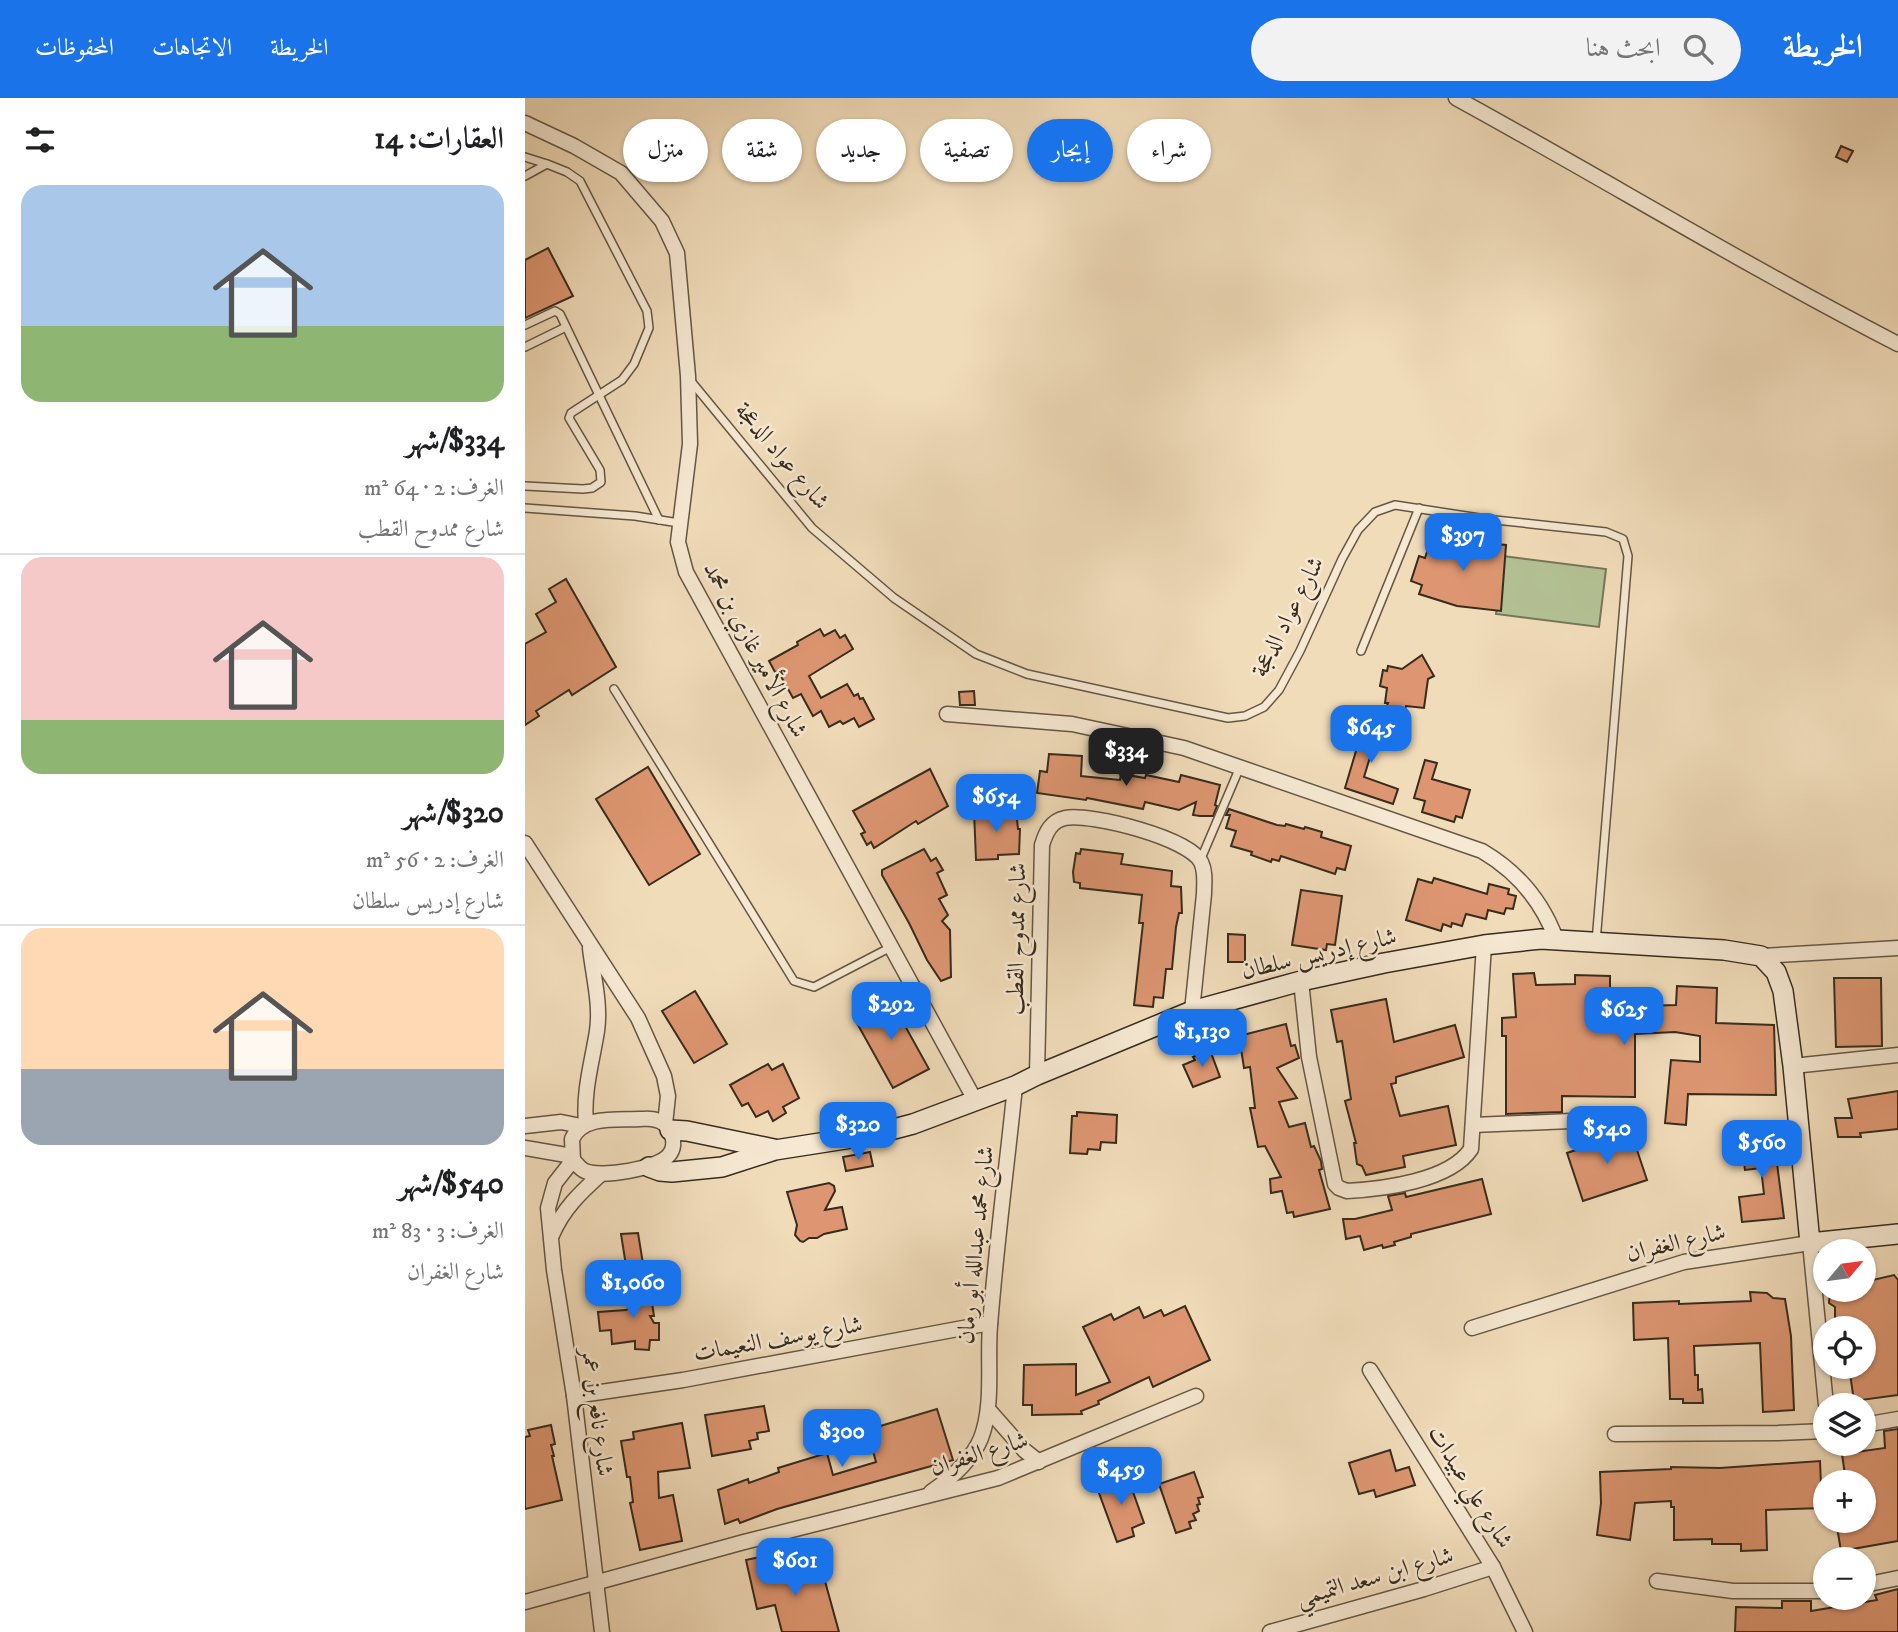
<!DOCTYPE html>
<html lang="ar">
<head>
<meta charset="utf-8">
<style>
  body { margin:0; font-family:"IM FELL DW Pica",Amiri,serif; background:#f2f2f2; color:#202124; direction:rtl; height:100vh; display:flex; flex-direction:column; font-size:26px; white-space:nowrap }
  * { box-sizing:border-box; margin:0 }
  p { font-size:23px; color:#757577 }
  .icon { flex:none; width:38px; height:38px; fill:none; stroke:currentColor; stroke-width:2; stroke-linecap:round; stroke-linejoin:round }
  .map { position:relative; flex:1; overflow:hidden; direction:ltr }
  .drawer { display:flex; flex-direction:column; background:#fff; width:525px }
  .drawer>* { flex:none }
  .banner { position:absolute; left:21px; top:21px; width:665px; height:63px; direction:rtl; display:flex; gap:14px }
  .needle { width:46px; rotate:61deg }
  .fabs { position:absolute; left:1288px; top:1141px; display:grid; gap:14px }
  .fabs a { display:grid; place-items:center; width:63px; height:63px; border-radius:50%; background:#fff; box-shadow:0 2px 5px #0004; font-size:35px }
  .price { position:absolute; translate:-50% -60px; padding:0 16px; border-radius:14px; background:#1a73e8; color:#fff; font-size:23px; line-height:46px; filter:drop-shadow(0 2px 4px #0008) }
  .price::after { content:''; position:absolute; left:50%; top:42px; width:21px; height:16px; margin-left:-10px; background:inherit; clip-path:polygon(0 0,100% 0,50% 100%) }
  .price.on { background:#222; color:#fff }
  ul { padding:0; list-style:none }
  li { display:grid; align-content:center; gap:14px; height:371px; padding:0 21px }
  li+li { border-top:2px solid #e0e0e0 }
  li span { display:grid; place-items:center; height:217px; border-radius:21px; color:#555 }
  li>.icon { margin-inline-start:auto }
  span .icon { width:126px; height:126px; fill:#fffc; stroke-width:1 }
  li b { font-size:30px }
  h2 { display:flex; justify-content:space-between; align-items:center; height:84px; padding:0 21px; font-size:30px }
  .tag { padding:0 24px; border-radius:32px; background:#fff; box-shadow:0 2px 5px #0004; font-size:24px; line-height:63px }
  .tag.on { background:#1a73e8; color:#fff }
  header { display:flex; align-items:center; gap:42px; box-sizing:border-box; height:98px; padding:0 35px; background:#1a73e8; color:#fff }
  header strong { font-size:33px }
  nav { display:flex; gap:38px; margin-inline-start:auto; font-size:24px }
  .search { width:490px; height:63px; background:#f2f2f2; display:flex; align-items:center; gap:18px; box-sizing:border-box; padding:0 24px; border-radius:38px; color:#757577; font-size:26px }
  main { display:flex; flex:1; min-height:0 }
  .map>svg:first-child { display:block }
</style>
</head>
<body>
<header>
<strong>الخريطة</strong>
<div class="search"><svg class="icon" aria-label="search" viewBox="0 0 24 24"><circle cx="10" cy="10" r="6"/><path d="M15 15l6 6"/></svg>ابحث هنا</div>
<nav><a>الخريطة</a><a>الاتجاهات</a><a>المحفوظات</a></nav>
</header>
<main>
<div class="map">
<svg width="1373" height="1534" viewBox="0 0 1373 1534">
  <rect width="100%" height="100%" fill="#f1dcba"/>
  <filter id="stains"><feTurbulence type="fractalNoise" baseFrequency=".00286" numOctaves="4"/><feColorMatrix values="0 0 0 0 .2 0 0 0 0 .09 0 0 0 0 .02 0 0 0 .5 -.17"/></filter>
  <radialGradient id="worn" r=".72"><stop offset=".6" stop-color="#630" stop-opacity="0"/><stop offset="1" stop-color="#630" stop-opacity=".3"/></radialGradient>
  <polygon fill="#b4c295" stroke="#757659" stroke-width="2" points="978,458 1081,471 1074,529 971,516"/>
  <g fill="#dd9671" stroke="#362b1d" stroke-width="2">
    <polygon points="1316,48 1328,53 1322,64 1311,59"/>
    <polygon points="23,150 48,198 0,220 0,162"/>
    <polygon points="907,439 917,442 919,439 929,442 981,447 976,513 932,508 894,496 897,487 886,483 894,458 900,460"/>
    <polygon points="41,481 91,569 47,597 44,592 11,613 14,618 0,627 0,546 21,534 11,516 31,504 24,491"/>
    <polygon points="295,531 299,538 310,532 315,540 320,537 328,551 284,578 296,600 322,586 329,598 333,596 335,601 338,600 349,621 334,629 329,620 318,626 315,623 304,629 296,613 288,618 276,596 268,600 253,573 250,574 244,563 273,547 272,544"/>
    <polygon points="897,557 909,578 903,581 899,610 881,608 880,611 862,608 863,605 860,605 862,590 855,588 858,572 862,573 863,568 877,571"/>
    <polygon points="449,593 450,607 435,607 434,594"/>
    <polygon points="839,626 874,637 869,652 849,646 839,679 873,691 868,706 820,690"/>
    <polygon points="524,656 557,658 556,678 595,682 596,676 620,680 621,677 654,684 656,677 695,687 690,707 692,708 688,718 675,718 668,717 671,704 654,712 620,704 618,711 562,700 561,702 512,695 515,673 522,674"/>
    <polygon points="900,662 912,665 907,681 945,692 937,720 931,718 929,724 897,714 900,703 889,700"/>
    <polygon points="123,669 175,756 124,787 71,701"/>
    <polygon points="405,671 423,708 393,726 391,723 349,750 346,744 342,747 336,736 340,734 328,713"/>
    <polygon points="491,711 493,731 495,731 494,756 473,757 473,761 451,762 449,713"/>
    <polygon points="704,711 752,727 760,728 761,726 779,731 780,729 797,734 796,739 826,748 820,772 812,770 810,776 756,758 754,763 747,761 746,764 726,757 727,754 706,748 711,733 701,730 705,717 701,717"/>
    <polygon points="399,751 406,763 411,760 418,772 412,775 422,797 414,801 423,817 417,823 425,832 426,879 416,883 402,862 384,825 357,777 357,772"/>
    <polygon points="556,751 598,756 596,766 647,773 646,788 656,789 657,815 654,815 651,829 647,871 641,871 638,900 629,899 628,909 609,907 618,825 614,825 617,797 555,790 555,785 549,784 548,774 551,755 555,756"/>
    <polygon points="909,780 962,796 964,786 984,791 983,796 991,798 988,811 981,810 979,816 963,812 961,821 941,816 937,828 927,825 926,829 918,826 916,833 881,822 893,781 907,785"/>
    <polygon points="776,792 817,798 810,847 802,846 801,852 767,847"/>
    <polygon points="703,836 720,837 720,864 703,864"/>
    <polygon points="1009,875 1011,887 1050,886 1050,877 1085,878 1085,909 1151,907 1152,888 1192,890 1191,925 1249,927 1251,997 1163,996 1161,1027 1140,1025 1146,962 1175,964 1175,938 1150,934 1110,936 1110,999 1037,998 1037,1014 981,1016 981,938 977,938 977,920 991,919 988,876"/>
    <polygon points="1309,880 1356,880 1357,948 1311,949"/>
    <polygon points="170,893 202,946 169,965 137,913"/>
    <polygon points="364,899 404,971 368,990 328,918"/>
    <polygon points="861,901 869,944 930,927 939,959 871,979 871,985 866,986 875,1018 923,1008 931,1047 878,1058 880,1069 841,1077 837,1068 832,1066 829,1045 831,1045 820,1003 826,1001 817,943 812,944 806,912"/>
    <polygon points="761,926 766,948 770,947 774,960 752,970 772,1000 754,1004 764,1029 780,1025 786,1049 789,1048 796,1063 797,1071 794,1072 805,1111 769,1119 768,1114 762,1115 757,1093 746,1095 745,1081 756,1079 740,1048 733,1049 725,1010 730,1010 725,969 719,970 714,938"/>
    <polygon points="685,952 695,979 668,989 658,967 670,962 668,959"/>
    <polygon points="243,966 247,972 258,966 274,1000 258,1009 261,1015 248,1023 243,1013 231,1019 223,1005 217,1008 205,987"/>
    <polygon points="1373,993 1373,1031 1335,1035 1336,1039 1313,1039 1310,1020 1327,1020 1323,1001"/>
    <polygon points="552,1014 592,1017 591,1045 576,1044 575,1052 563,1051 562,1056 545,1055 547,1018 552,1018"/>
    <polygon points="1241,1031 1243,1043 1249,1042 1259,1120 1217,1124 1214,1099 1239,1096 1236,1070 1220,1072 1217,1048 1224,1047 1223,1033"/>
    <polygon points="1106,1034 1122,1082 1058,1103 1042,1055"/>
    <polygon points="345,1054 348,1068 321,1073 318,1059"/>
    <polygon points="957,1081 966,1116 886,1136 886,1139 869,1144 870,1147 858,1150 857,1147 839,1152 835,1138 821,1141 818,1121 830,1121 867,1112 863,1098 880,1095 881,1099"/>
    <polygon points="304,1085 309,1088 310,1093 300,1112 317,1109 322,1131 299,1136 292,1140 284,1140 278,1144 275,1143 270,1137 272,1127 262,1094"/>
    <polygon points="113,1135 119,1172 102,1174 96,1136"/>
    <polygon points="1369,1177 1373,1182 1373,1297 1329,1303 1324,1269 1339,1269 1339,1230 1310,1230 1310,1209 1304,1205 1305,1192 1339,1192 1339,1184"/>
    <polygon points="123,1178 129,1218 125,1218 129,1225 134,1225 134,1242 125,1242 124,1252 110,1251 110,1243 87,1246 86,1232 75,1233 73,1214 101,1212 115,1204 111,1180"/>
    <polygon points="1225,1194 1242,1195 1248,1200 1260,1201 1266,1238 1269,1312 1238,1314 1235,1245 1169,1248 1170,1277 1173,1277 1173,1292 1177,1291 1178,1305 1158,1305 1158,1301 1145,1301 1143,1240 1109,1242 1108,1205 1154,1203 1154,1206 1226,1203"/>
    <polygon points="660,1208 685,1262 628,1289 624,1279 573,1303 574,1306 556,1313 557,1316 507,1317 507,1307 498,1307 499,1267 551,1266 551,1297 585,1284 558,1229 586,1216 589,1222 614,1209 619,1220 636,1212 639,1218"/>
    <polygon points="239,1308 244,1333 232,1335 233,1341 224,1343 226,1351 187,1358 180,1317"/>
    <polygon points="412,1311 428,1362 252,1411 215,1425 213,1421 200,1426 193,1392 223,1381 224,1385 254,1374 253,1370 302,1355 308,1377 351,1364 342,1332"/>
    <polygon points="157,1325 165,1370 133,1374 134,1400 148,1397 157,1443 115,1452 105,1405 108,1404 105,1379 102,1379 96,1343 109,1341 108,1334"/>
    <polygon points="26,1327 30,1346 26,1347 29,1358 27,1358 37,1402 0,1411 0,1339 5,1338 3,1332"/>
    <polygon points="1373,1331 1373,1443 1316,1453 1311,1423 1339,1423 1339,1384 1321,1384 1317,1356 1360,1350 1359,1333"/>
    <polygon points="865,1352 871,1373 884,1369 890,1387 851,1399 849,1392 834,1396 824,1365"/>
    <polygon points="1295,1363 1297,1410 1241,1412 1242,1452 1216,1453 1216,1446 1187,1446 1187,1441 1149,1442 1149,1409 1146,1409 1146,1403 1110,1405 1105,1442 1072,1437 1076,1405 1075,1374 1146,1371 1146,1369 1195,1370"/>
    <polygon points="669,1374 678,1399 673,1400 675,1406 672,1407 674,1413 668,1416 671,1422 664,1424 666,1430 651,1435 634,1386"/>
    <polygon points="602,1377 619,1425 607,1430 609,1438 592,1444 571,1387"/>
    <polygon points="235,1459 240,1484 271,1476 267,1463 281,1459 284,1472 290,1470 292,1477 298,1476 314,1534 257,1534 250,1507 232,1511 221,1462"/>
    <polygon points="1373,1491 1373,1534 1210,1534 1211,1509 1257,1510 1257,1503 1286,1503 1286,1513 1352,1502 1350,1497"/>
  </g>
  <g fill="none" stroke-linecap="round" stroke-linejoin="round">
    <g stroke="#655744" stroke-width="10">
      <g id="lane">
        <polyline points="0,59 22,66"/>
        <polyline points="0,78 22,66 42,74 55,83 122,213 124,230 109,266 97,282 46,315 44,320 75,372 76,384 67,390 58,391 0,388"/>
        <polyline points="0,227 30,213 35,216 134,422"/>
        <polyline points="0,249 41,229"/>
        <polyline points="165,282 287,430 369,500 451,556 502,576 703,620 720,618 739,609 754,592 775,553 817,461 833,432 850,414 870,407 961,421 1081,434 1098,441 1103,458 1071,844"/>
        <polyline points="0,410 110,418 154,425"/>
        <polyline points="836,553 894,410"/>
        <polyline points="89,591 269,883 289,889 366,849"/>
        <polyline points="675,763 715,669"/>
      </g>
    </g>
    <g stroke="#655744" stroke-width="17">
      <g id="street">
        <path d="M931,0C1079,81 1223,169 1373,246"/>
        <polyline points="0,25 49,48 96,75 137,123 152,155 163,278 165,346 153,444 161,474 451,1004"/>
        <path d="M422,616L547,626L659,650L957,753C991,773 1017,803 1031,841"/>
        <polyline points="0,745 113,920 139,978 143,998 140,1026"/>
        <polyline points="1236,858 1373,850"/>
        <path d="M776,883L784,959L810,1086L814,1090L822,1093C858,1091 925,1083 946,1051L959,847"/>
        <polyline points="1268,968 1373,957"/>
        <path d="M512,977L517,747C521,734 526,723 540,720C566,715 664,740 676,764C681,774 679,786 679,796L667,913"/>
        <path d="M115,1021C120,1021 126,1020 131,1022C145,1025 154,1045 144,1057C133,1071 76,1080 60,1073C55,1071 52,1066 48,1062L47,1041C58,1017 92,1022 115,1021Z"/>
        <path d="M61,1026C58,993 67,965 72,933C76,906 68,877 65,850"/>
        <polyline points="948,1027 1093,1021"/>
        <polyline points="0,1028 36,1024 56,1028"/>
        <polyline points="0,1050 47,1058"/>
        <polyline points="48,1062 30,1085 23,1110 29,1172 49,1298 77,1534"/>
        <path d="M27,1137C38,1111 55,1095 76,1076"/>
        <polyline points="947,1230 1159,1164 1285,1145 1301,1307"/>
        <polyline points="845,1272 968,1469 1000,1534"/>
        <polyline points="49,1298 158,1282 465,1225"/>
        <polyline points="463,1311 499,1352 514,1364"/>
        <polyline points="1339,1327 1373,1321"/>
        <polyline points="1090,1336 1253,1335 1300,1333"/>
        <path d="M406,1394C425,1381 447,1362 456,1340C469,1306 462,1264 465,1228C471,1148 482,1068 490,988"/>
        <polyline points="1132,1483 1208,1493 1300,1493"/>
        <polyline points="1339,1487 1373,1480"/>
        <polyline points="0,1504 219,1444 473,1380 671,1298"/>
        <polyline points="745,1534 899,1491 968,1469"/>
      </g>
    </g>
    <g stroke="#362b1d" stroke-width="22">
      <g id="secondary">
        <polyline points="145,1032 162,1033 249,1051"/>
        <polyline points="124,1069 135,1073 147,1074 197,1069 250,1052 346,1037 388,1026 490,988 512,977 667,913 776,883 859,865 959,847 1016,841 1199,852 1236,858 1251,874 1258,893 1268,968 1285,1145 1373,1136"/>
      </g>
    </g>
    <use href="#lane" stroke="#f6e8d2" stroke-width="7"/>
    <use href="#street" stroke="#f6e8d2" stroke-width="14"/>
    <use href="#secondary" stroke="#f6e8d2" stroke-width="19"/>
  </g>
  <g text-anchor="middle" dominant-baseline="central" stroke-width="5" stroke-linejoin="round" paint-order="stroke">
    <g font-size="24" fill="#362b1d" stroke="#f6e8d2">
      <text transform="translate(257 358) rotate(50)">شارع عواد الدعجة</text>
      <text transform="translate(763 519) rotate(-63)">شارع عواد الدعجة</text>
      <text transform="translate(230 552) rotate(62)">شارع الأمير غازي بن محمد</text>
      <text transform="translate(492 841) rotate(-89)">شارع ممدوح القطب</text>
      <text transform="translate(794 856) rotate(-13)">شارع إدريس سلطان</text>
      <text transform="translate(1151 1145) rotate(-13)">شارع الغفران</text>
      <text transform="translate(451 1147) rotate(-84)">شارع محمد عبدالله أبو رمان</text>
      <text transform="translate(253 1241) rotate(-10)">شارع يوسف النعيمات</text>
      <text transform="translate(72 1314) rotate(83)">شارع نافع بن عمر</text>
      <text transform="translate(454 1356) rotate(-17)">شارع الغفران</text>
      <text transform="translate(945 1389) rotate(58)">شارع علي عبيدات</text>
      <text transform="translate(850 1479) rotate(-16)">شارع ابن سعد التميمي</text>
    </g>
  </g>
  <rect width="100%" height="100%" filter="url(#stains)"/>
  <rect width="100%" height="100%" fill="url(#worn)"/>
</svg>
<div class="fabs">
<a><svg class="needle" viewBox="-14 -14 28 28"><path d="M0-13l5 13h-10z" fill="#e53935"/><path d="M0 13l5-13h-10z" fill="#757577"/></svg></a>
<a><svg class="icon" aria-label="locate" viewBox="0 0 24 24"><circle cx="12" cy="12" r="6"/><path d="M12 2v4M12 18v4M2 12h4M18 12h4"/></svg></a>
<a><svg class="icon" aria-label="layers" viewBox="0 0 24 24"><path d="M12 4l9 5-9 5-9-5zM3 14l9 5 9-5"/></svg></a>
<a>+</a>
<a>−</a>
</div>
<b class="price" style="left:938px;top:475px">$397</b>
<b class="price" style="left:846px;top:667px">$645</b>
<b class="price on" style="left:601px;top:690px">$334</b>
<b class="price" style="left:471px;top:736px">$654</b>
<b class="price" style="left:366px;top:944px">$292</b>
<b class="price" style="left:1099px;top:949px">$625</b>
<b class="price" style="left:677px;top:971px">$1,130</b>
<b class="price" style="left:333px;top:1064px">$320</b>
<b class="price" style="left:1082px;top:1068px">$540</b>
<b class="price" style="left:1237px;top:1082px">$560</b>
<b class="price" style="left:108px;top:1222px">$1,060</b>
<b class="price" style="left:317px;top:1371px">$300</b>
<b class="price" style="left:596px;top:1409px">$459</b>
<b class="price" style="left:270px;top:1500px">$601</b>
<div class="banner">
<a class="tag">شراء</a>
<a class="tag on">إيجار</a>
<a class="tag">تصفية</a>
<a class="tag">جديد</a>
<a class="tag">شقة</a>
<a class="tag">منزل</a>
</div>
</div>
<section class="drawer">
<h2>العقارات: 14<svg class="icon" aria-label="filters" viewBox="0 0 24 24"><path d="M4 7h16M4 17h16"/><circle cx="9" cy="7" r="2"/><circle cx="15" cy="17" r="2"/></svg></h2>
<ul>
<li><span style="background:linear-gradient(#a9c7e8 65%,#8fb573 0)"><svg class="icon" aria-label="home" viewBox="0 0 24 24"><path d="M3 11l9-7 9 7M6 9v11h12V9"/></svg></span><div><b>$334/شهر</b><p>الغرف: 2 · 64 m²</p><p>شارع ممدوح القطب</p></div></li>
<li><span style="background:linear-gradient(#f6c9c9 75%,#8fb573 0)"><svg class="icon" aria-label="home" viewBox="0 0 24 24"><path d="M3 11l9-7 9 7M6 9v11h12V9"/></svg></span><div><b>$320/شهر</b><p>الغرف: 2 · 56 m²</p><p>شارع إدريس سلطان</p></div></li>
<li><span style="background:linear-gradient(#ffd9b3 65%,#9aa5b1 0)"><svg class="icon" aria-label="home" viewBox="0 0 24 24"><path d="M3 11l9-7 9 7M6 9v11h12V9"/></svg></span><div><b>$540/شهر</b><p>الغرف: 3 · 83 m²</p><p>شارع الغفران</p></div></li>
</ul>
</section>
</main>
</body>
</html>
